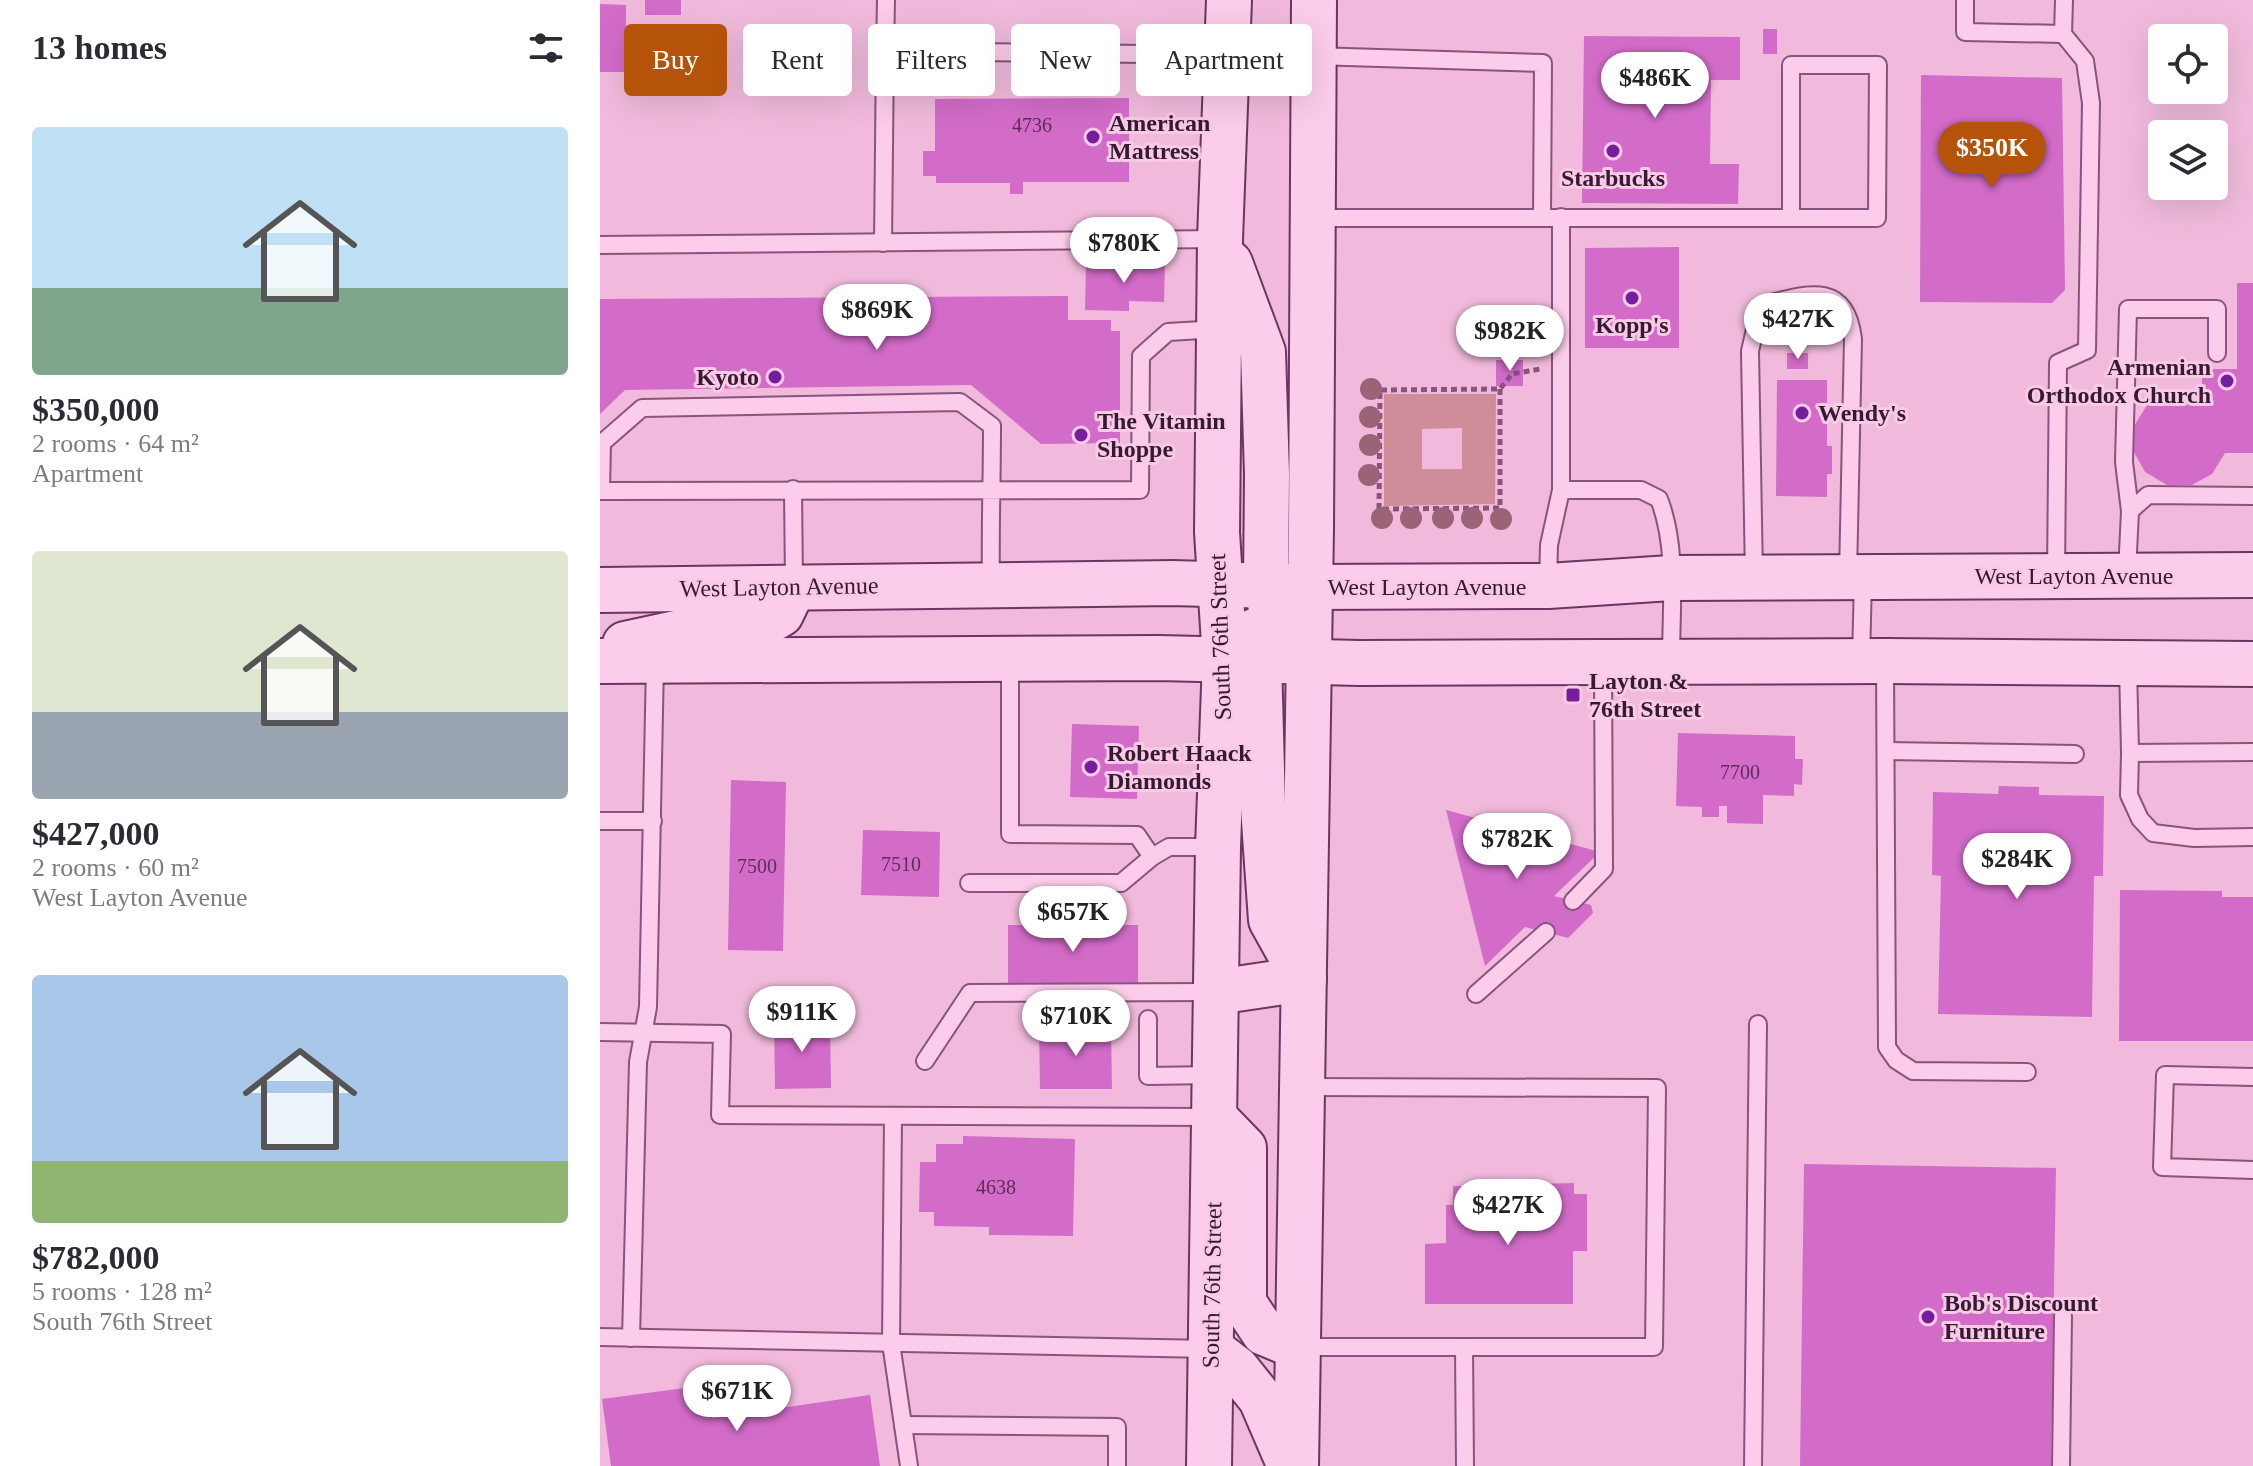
<!DOCTYPE html>
<html lang="en">
<head>
<meta charset="utf-8">
<style>
  body { margin:0; font-family:"Times New Roman",serif; background:#f7f7f7; color:#2b2b33; height:100vh; display:flex; flex-direction:column; font-size:30px; white-space:nowrap }
  * { box-sizing:border-box; margin:0 }
  p { font-size:26px; color:#7c7c81 }
  .icon { flex:none; width:44px; height:44px; fill:none; stroke:currentColor; stroke-width:2; stroke-linecap:round; stroke-linejoin:round }
  .map { position:relative; flex:1; overflow:hidden }
  .sheet { display:flex; flex-direction:column; background:#fff; width:600px }
  .sheet>* { flex:none }
  .hud { position:absolute; left:24px; top:24px; width:760px; height:72px; display:flex; gap:16px }
  .controls { position:absolute; left:1548px; top:24px; display:grid; gap:16px }
  .controls a { display:grid; place-items:center; width:80px; height:80px; border-radius:8px; background:#fff; box-shadow:0 8px 32px #0002; font-size:40px }
  .price { position:absolute; translate:-50% -68px; padding:0 18px; border-radius:28px; background:#fff; color:#222; font-size:26px; line-height:52px; filter:drop-shadow(0 2px 4px #0008) }
  .price::after { content:''; position:absolute; left:50%; top:48px; width:24px; height:18px; margin-left:-12px; background:inherit; clip-path:polygon(0 0,100% 0,50% 100%) }
  .price.current { background:#b45309; color:#fff }
  ul { padding:0; list-style:none }
  li { display:grid; align-content:center; gap:16px; height:424px; padding:0 32px }
  li span { display:grid; place-items:center; height:248px; border-radius:8px; color:#555 }
  li>.icon { margin-inline-start:auto }
  span .icon { width:144px; height:144px; fill:#fffc; stroke-width:1 }
  li b { font-size:34px }
  h2 { display:flex; justify-content:space-between; align-items:center; height:96px; padding:0 32px; font-size:34px }
  .chip { padding:0 28px; border-radius:8px; background:#fff; box-shadow:0 8px 32px #0002; font-size:28px; line-height:72px }
  .chip.current { background:#b45309; color:#fff }
  main { display:flex; flex:1; min-height:0 }
  .map>svg:first-child { display:block }
</style>
</head>
<body>
<main>
<section class="sheet">
<h2>13 homes<svg class="icon" aria-label="filters" viewBox="0 0 24 24"><path d="M4 7h16M4 17h16"/><circle cx="9" cy="7" r="2"/><circle cx="15" cy="17" r="2"/></svg></h2>
<ul>
<li><span style="background:linear-gradient(#bfe0f5 65%,#7fa58c 0)"><svg class="icon" aria-label="home" viewBox="0 0 24 24"><path d="M3 11l9-7 9 7M6 9v11h12V9"/></svg></span><div><b>$350,000</b><p>2 rooms · 64 m²</p><p>Apartment</p></div></li>
<li><span style="background:linear-gradient(#dfe7d0 65%,#9aa5b1 0)"><svg class="icon" aria-label="home" viewBox="0 0 24 24"><path d="M3 11l9-7 9 7M6 9v11h12V9"/></svg></span><div><b>$427,000</b><p>2 rooms · 60 m²</p><p>West Layton Avenue</p></div></li>
<li><span style="background:linear-gradient(#a9c7e8 75%,#8fb573 0)"><svg class="icon" aria-label="home" viewBox="0 0 24 24"><path d="M3 11l9-7 9 7M6 9v11h12V9"/></svg></span><div><b>$782,000</b><p>5 rooms · 128 m²</p><p>South 76th Street</p></div></li>
</ul>
</section>
<div class="map">
<svg width="1653" height="1466" viewBox="0 0 1653 1466">
  <rect width="100%" height="100%" fill="#f1badc"/>
  <path fill="#cf8d9a" fill-rule="evenodd" d="M784,394H896L895,504L784,506ZM862,428V469H822V429Z"/>
  <g fill="#d36cc9">
    <rect x="45" y="0" width="36" height="15"/>
    <polygon points="0,4 26,5 26,72 0,72"/>
    <rect x="1163" y="29" width="14" height="25"/>
    <polygon points="984,36 1140,37 1140,80 1111,80 1110,164 1139,164 1138,204 982,203"/>
    <polygon points="1321,75 1462,78 1465,290 1452,303 1320,302"/>
    <polygon points="529,98 529,182 423,182 423,194 410,194 410,183 336,183 336,176 323,176 323,151 335,151 335,99"/>
    <polygon points="1079,247 1079,348 985,348 985,248"/>
    <polygon points="529,262 565,262 564,302 529,301 529,311 485,310 486,264 529,265"/>
    <polygon points="1637,283 1653,283 1653,453 1625,453 1612,474 1592,485 1567,485 1545,472 1534,452 1534,426 1547,405 1568,393 1592,393 1602,398 1602,369 1637,369"/>
    <polygon points="468,296 468,320 511,320 511,331 520,331 520,443 441,444 371,385 25,390 0,414 0,299"/>
    <rect x="1187" y="353" width="21" height="16"/>
    <rect x="896" y="360" width="27" height="26"/>
    <polygon points="1177,380 1227,380 1227,446 1232,446 1232,474 1227,474 1227,497 1176,496"/>
    <polygon points="472,724 539,726 537,799 470,797"/>
    <polygon points="1078,733 1195,736 1195,759 1203,759 1202,785 1194,784 1194,796 1163,795 1163,824 1127,823 1127,806 1119,806 1119,817 1102,817 1102,807 1076,806"/>
    <polygon points="131,780 186,782 183,951 128,950"/>
    <polygon points="1399,786 1439,787 1439,795 1504,796 1503,876 1494,876 1492,1017 1338,1014 1341,876 1332,875 1333,792 1398,794"/>
    <polygon points="846,810 1000,852 954,896 991,905 993,913 968,938 925,927 885,966"/>
    <polygon points="263,830 340,832 339,897 261,895"/>
    <polygon points="1520,890 1622,891 1622,897 1653,897 1653,1041 1519,1041"/>
    <rect x="408" y="925" width="130" height="59"/>
    <polygon points="230,1019 231,1088 175,1089 174,1020"/>
    <polygon points="439,1027 511,1027 512,1089 440,1089"/>
    <polygon points="363,1136 475,1139 473,1236 389,1235 389,1227 334,1226 334,1212 319,1212 320,1162 336,1162 336,1144 363,1144"/>
    <polygon points="1204,1164 1456,1168 1451,1466 1200,1466"/>
    <polygon points="974,1183 974,1194 987,1194 987,1251 973,1251 973,1304 825,1304 825,1244 846,1243 846,1205 853,1205 853,1186 897,1186 897,1195 934,1195 934,1184"/>
    <polygon points="107,1385 112,1418 270,1395 280,1466 11,1466 2,1399"/>
  </g>
  <g fill="none" stroke-linecap="round" stroke-linejoin="round">
    <g stroke="#89537d" stroke-width="20">
      <g id="lane">
        <polyline points="286,0 285,51 714,56 943,63 942,217"/>
        <polyline points="1365,0 1365,32 1463,34"/>
        <polyline points="714,218 1277,218 1278,65 1191,65 1191,218"/>
        <polyline points="283,243 285,51"/>
        <polyline points="0,245 619,239"/>
        <polyline points="193,489 194,585"/>
        <path d="M961,490H1041L1059,499C1078,548 1071,608 1071,660"/>
        <polyline points="1530,511 1524,462 1528,309 1617,309 1617,353"/>
        <polyline points="1527,573 1530,511 1548,495 1653,496"/>
        <polyline points="1456,574 1458,363 1487,350 1491,103 1485,61 1463,34 1464,0"/>
        <path d="M1154,577L1150,351L1156,325L1167,304C1210,293 1246,282 1253,339L1248,576"/>
        <path d="M391,584C390,531 392,479 392,426L360,402L42,408L2,443L1,491C181,489 361,490 540,490L541,356L568,332L619,329"/>
        <polyline points="948,586 949,545 961,490 961,217"/>
        <polyline points="410,659 410,834 537,835 552,857 569,847 614,847"/>
        <polyline points="1261,660 1263,579"/>
        <polyline points="1285,663 1287,1047 1296,1060 1313,1071 1427,1072"/>
        <polyline points="1528,666 1530,753 1653,752"/>
        <polyline points="1286,751 1475,754"/>
        <polyline points="1530,753 1529,795 1540,819 1553,833 1594,838 1653,837"/>
        <polyline points="0,821 53,821"/>
        <polyline points="369,883 521,883 552,857"/>
        <polyline points="973,901 1004,869 1003,663"/>
        <polyline points="876,994 946,932"/>
        <polyline points="548,1019 548,1076 613,1075"/>
        <polyline points="0,1032 122,1034 120,1115 613,1117"/>
        <polyline points="325,1061 370,993 614,992"/>
        <polyline points="1653,1077 1565,1075 1562,1167 1653,1170"/>
        <polyline points="293,1116 291,1343 309,1466"/>
        <polyline points="0,1337 610,1349"/>
        <polyline points="31,1338 38,1062 48,1007 55,663"/>
        <polyline points="699,1347 1054,1347 1057,1088 704,1087"/>
        <polyline points="864,1347 865,1466"/>
        <polyline points="303,1425 517,1427 517,1466"/>
        <polyline points="1153,1466 1158,1024"/>
        <polyline points="1461,1466 1463,1316"/>
      </g>
    </g>
    <g stroke="#6a3661" stroke-width="48">
      <g id="secondary">
        <polyline points="630,263 663,352 667,474 666,586 677,634 707,661"/>
        <polyline points="0,590 573,583 709,587 948,586 1071,578 1653,575"/>
        <polyline points="654,631 658,643 659,660 663,807 671,920 701,974"/>
        <polyline points="25,644 90,630 157,628 181,614 194,587"/>
        <polyline points="0,661 559,658 759,663 1285,661 1653,664"/>
        <polyline points="616,992 704,979"/>
        <polyline points="614,1117 644,1148 644,1303 664,1333 698,1347"/>
        <polyline points="611,1349 637,1369 661,1399 689,1464"/>
        <polyline points="609,1466 618,847 625,660 617,532 620,239 629,0"/>
        <polyline points="696,1466 711,529 714,0"/>
      </g>
    </g>
    <polyline stroke="#89537d" stroke-width="5" stroke-dasharray="6 4" stroke-linecap="butt" points="900,389 900,508 779,509 780,390 900,389 912,374 940,369"/>
    <use href="#lane" stroke="#fccdea" stroke-width="16"/>
    <use href="#secondary" stroke="#fccdea" stroke-width="44"/>
  </g>
  <g fill="#9b6476">
    <circle cx="771" cy="389" r="11"/>
    <circle cx="770" cy="417" r="11"/>
    <circle cx="770" cy="445" r="11"/>
    <circle cx="769" cy="475" r="11"/>
    <circle cx="782" cy="518" r="11"/>
    <circle cx="811" cy="518" r="11"/>
    <circle cx="843" cy="518" r="11"/>
    <circle cx="872" cy="518" r="11"/>
    <circle cx="901" cy="519" r="11"/>
  </g>
  <g fill="#741e9d" stroke="#f8cae6" stroke-width="3">
    <circle cx="493" cy="137" r="8"/>
    <circle cx="1013" cy="151" r="8"/>
    <circle cx="1032" cy="298" r="8"/>
    <circle cx="175" cy="377" r="8"/>
    <circle cx="1627" cy="381" r="8"/>
    <circle cx="1202" cy="413" r="8"/>
    <circle cx="481" cy="435" r="8"/>
    <rect x="965" y="687" width="16" height="16" rx="4"/>
    <circle cx="491" cy="767" r="8"/>
    <circle cx="1328" cy="1317" r="8"/>
  </g>
  <g text-anchor="middle" dominant-baseline="central" stroke-width="6" stroke-linejoin="round" paint-order="stroke">
    <g font-size="20" fill="#5d2e58">
      <text x="432" y="125">4736</text>
      <text x="1140" y="772">7700</text>
      <text x="301" y="864">7510</text>
      <text x="157" y="866">7500</text>
      <text x="396" y="1187">4638</text>
    </g>
    <g font-size="24" font-weight="bold" fill="#361932" stroke="#f8cae6" text-anchor="start">
      <text x="509" y="123">American<tspan x="509" dy="28">Mattress</tspan></text>
      <text x="1013" y="178" text-anchor="middle">Starbucks</text>
      <text x="1032" y="325" text-anchor="middle">Kopp's</text>
      <text x="1611" y="367" text-anchor="end">Armenian<tspan x="1611" dy="28">Orthodox Church</tspan></text>
      <text x="159" y="377" text-anchor="end">Kyoto</text>
      <text x="1218" y="413">Wendy's</text>
      <text x="497" y="421">The Vitamin<tspan x="497" dy="28">Shoppe</tspan></text>
      <text x="989" y="681">Layton &amp;<tspan x="989" dy="28">76th Street</tspan></text>
      <text x="507" y="753">Robert Haack<tspan x="507" dy="28">Diamonds</tspan></text>
      <text x="1344" y="1303">Bob's Discount<tspan x="1344" dy="28">Furniture</tspan></text>
    </g>
    <g font-size="24" fill="#361932" stroke="#f8cae6">
      <text x="1474" y="576">West Layton Avenue</text>
      <text transform="translate(179 587) rotate(-1)">West Layton Avenue</text>
      <text x="827" y="587">West Layton Avenue</text>
      <text transform="translate(620 637) rotate(-92)">South 76th Street</text>
      <text transform="translate(612 1285) rotate(-89)">South 76th Street</text>
    </g>
  </g>
</svg>
<div class="controls">
<a><svg class="icon" aria-label="locate" viewBox="0 0 24 24"><circle cx="12" cy="12" r="6"/><path d="M12 2v4M12 18v4M2 12h4M18 12h4"/></svg></a>
<a><svg class="icon" aria-label="layers" viewBox="0 0 24 24"><path d="M12 4l9 5-9 5-9-5zM3 14l9 5 9-5"/></svg></a>
</div>
<b class="price" style="left:1055px;top:120px">$486K</b>
<b class="price current" style="left:1392px;top:190px">$350K</b>
<b class="price" style="left:524px;top:285px">$780K</b>
<b class="price" style="left:277px;top:352px">$869K</b>
<b class="price" style="left:1198px;top:361px">$427K</b>
<b class="price" style="left:910px;top:373px">$982K</b>
<b class="price" style="left:917px;top:881px">$782K</b>
<b class="price" style="left:1417px;top:901px">$284K</b>
<b class="price" style="left:473px;top:954px">$657K</b>
<b class="price" style="left:202px;top:1054px">$911K</b>
<b class="price" style="left:476px;top:1058px">$710K</b>
<b class="price" style="left:908px;top:1247px">$427K</b>
<b class="price" style="left:137px;top:1433px">$671K</b>
<div class="hud">
<a class="chip current">Buy</a>
<a class="chip">Rent</a>
<a class="chip">Filters</a>
<a class="chip">New</a>
<a class="chip">Apartment</a>
</div>
</div>
</main>
</body>
</html>
